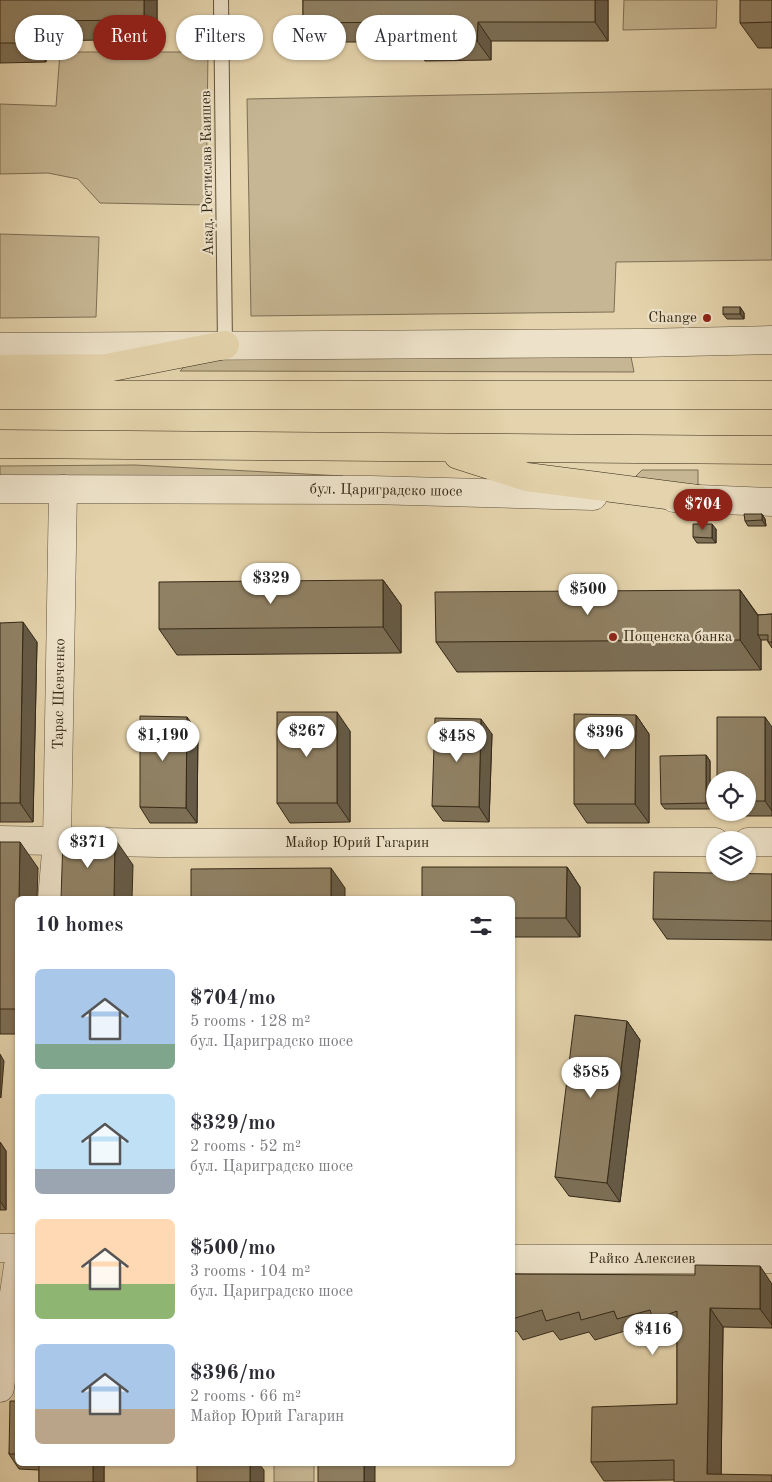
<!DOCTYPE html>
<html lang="en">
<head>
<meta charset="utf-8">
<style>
  body { margin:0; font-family:"Old Standard TT",serif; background:#f7f7f7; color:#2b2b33; height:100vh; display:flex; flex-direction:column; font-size:19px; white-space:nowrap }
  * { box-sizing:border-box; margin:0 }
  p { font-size:16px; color:#7c7c81 }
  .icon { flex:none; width:28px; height:28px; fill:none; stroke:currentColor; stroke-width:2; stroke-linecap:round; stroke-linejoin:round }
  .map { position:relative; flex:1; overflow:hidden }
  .sheet { position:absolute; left:15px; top:896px; width:500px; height:570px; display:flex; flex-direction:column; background:#fff; border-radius:8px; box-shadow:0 1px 4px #0004 }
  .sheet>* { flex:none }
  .hud { position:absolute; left:15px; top:15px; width:500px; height:45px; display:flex; gap:10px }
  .buttons { position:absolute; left:706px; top:771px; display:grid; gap:10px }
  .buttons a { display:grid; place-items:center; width:50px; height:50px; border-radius:50%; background:#fff; box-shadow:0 1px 4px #0004; font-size:25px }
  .price { position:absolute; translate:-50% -42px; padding:0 11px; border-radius:18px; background:#fff; color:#222; font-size:16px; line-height:32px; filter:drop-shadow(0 1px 2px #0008) }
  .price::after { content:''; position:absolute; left:50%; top:30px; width:15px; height:11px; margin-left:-8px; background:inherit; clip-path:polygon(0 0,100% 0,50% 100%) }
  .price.active { background:#8f2418; color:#fff }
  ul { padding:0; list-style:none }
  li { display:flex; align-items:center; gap:15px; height:125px; padding:0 20px }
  li span { display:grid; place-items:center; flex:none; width:140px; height:100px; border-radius:8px; color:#555 }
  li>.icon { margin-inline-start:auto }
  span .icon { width:60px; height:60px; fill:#fffc; stroke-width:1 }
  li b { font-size:21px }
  h2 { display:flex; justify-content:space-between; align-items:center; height:60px; padding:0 20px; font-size:21px }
  .tag { padding:0 18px; border-radius:22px; background:#fff; box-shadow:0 1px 4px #0004; font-size:18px; line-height:45px }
  .tag.active { background:#8f2418; color:#fff }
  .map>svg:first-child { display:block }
</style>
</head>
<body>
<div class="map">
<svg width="772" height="1482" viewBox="0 0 772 1482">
  <rect width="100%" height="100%" fill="#e4d3ac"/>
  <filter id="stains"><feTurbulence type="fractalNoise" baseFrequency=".004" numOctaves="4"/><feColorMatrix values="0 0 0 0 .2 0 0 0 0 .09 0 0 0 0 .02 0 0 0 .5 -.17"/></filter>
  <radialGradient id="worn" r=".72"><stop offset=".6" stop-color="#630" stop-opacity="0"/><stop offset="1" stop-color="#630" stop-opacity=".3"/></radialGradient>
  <g fill="#c6b693" stroke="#7d6f55">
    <polygon points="624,0 717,0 716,28 623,30"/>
    <polygon points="60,52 208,52 206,205 100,203 78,179 48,173 0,174 0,104 56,106"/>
    <polygon points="772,89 772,260 616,262 614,312 251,316 247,99"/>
    <polygon points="0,234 99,237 96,317 0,318"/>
    <polygon points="631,357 634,372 180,371 185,366 209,359"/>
    <polygon points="135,465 343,476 0,477 0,466"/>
    <polygon points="642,470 698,470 698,485 642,483 638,481 636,476"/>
    <rect x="274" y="1464" width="40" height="18"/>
  </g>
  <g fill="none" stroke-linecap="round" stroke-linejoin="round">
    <g stroke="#60533c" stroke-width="16">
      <polyline id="lane" points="221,0 225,345"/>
    </g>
    <g stroke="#60533c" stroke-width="29">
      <g id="street">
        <polyline points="0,347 640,343 772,340"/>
        <polyline points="0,489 371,490 593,496"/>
        <polyline points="674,498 772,502"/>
        <polyline points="0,840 158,843 715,842"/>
        <polyline points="748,842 772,842"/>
        <polyline points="52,899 57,841 63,489"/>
        <polyline points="0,1248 18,1248"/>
        <polyline points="512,1259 772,1259"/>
        <polyline points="0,1388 18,1266"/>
      </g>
    </g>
    <g stroke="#342817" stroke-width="29">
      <g id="highway">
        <polyline points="0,369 107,368 225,345"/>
        <polyline points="0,395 772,395"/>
        <polyline points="0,444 772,450"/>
        <polyline points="458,455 527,477 697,499"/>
      </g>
    </g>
    <use href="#lane" stroke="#ede2c9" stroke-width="14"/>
    <use href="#street" stroke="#ede2c9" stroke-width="28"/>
    <use href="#highway" stroke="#e4d3ac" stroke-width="28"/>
  </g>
  <g fill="#7c6f56" stroke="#342817">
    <polygon points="0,0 157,0 157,39 46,41 46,62 0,63"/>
    <polygon points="303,0 608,0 608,41 491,41 491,60 425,61 412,42 316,42 303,23"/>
    <polygon points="772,0 772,48 758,48 740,23"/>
    <polygon points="740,307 744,313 744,319 727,319 723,314"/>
    <polygon points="762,514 765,519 766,526 748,526 745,521"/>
    <polygon points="716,529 716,543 697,543 693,537"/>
    <polygon points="383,580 401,605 401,653 177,655 159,629"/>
    <polygon points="740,590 758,615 772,614 772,648 768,642 768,640 761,640 761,670 457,672 436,642"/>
    <polygon points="0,623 37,642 33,822 0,822"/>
    <polygon points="636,715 649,734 649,823 587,823 574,804"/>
    <polygon points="772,727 772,816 727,816 725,812 748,812 748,780"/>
    <polygon points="350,731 350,822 290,823 277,803"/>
    <polygon points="198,732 197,823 150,823 140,807"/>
    <polygon points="492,734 489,822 443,821 432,806"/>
    <polygon points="706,755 710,761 710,809 665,809 661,804"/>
    <polygon points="0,842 38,868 18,899 18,1034 0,1034"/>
    <polygon points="567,867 580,887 580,937 512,937 512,899"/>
    <polygon points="772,874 772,940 667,939 653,919"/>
    <polygon points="627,1021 640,1040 620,1202 569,1196 555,1177"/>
    <polygon points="0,1142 6,1151 6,1210 0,1210"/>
    <polygon points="512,1274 772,1284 772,1328 723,1327 721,1474 674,1480 604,1481 591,1462 677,1404 677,1336 667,1340 660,1330 631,1339 625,1331 595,1340 589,1332 560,1340 553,1331 523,1340 517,1331 512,1332"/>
    <polygon points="18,1401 18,1464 104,1464 104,1482 39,1482 39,1470 19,1469 9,1454"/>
  </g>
  <g fill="#655a46" stroke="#342817">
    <polygon points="144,0 157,0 157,39 144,20"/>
    <polygon points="595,0 608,0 608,41 595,22"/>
    <polygon points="32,21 46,41 46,62 32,43"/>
    <polygon points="478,22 491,41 491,60 477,41"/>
    <polygon points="740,307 744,313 744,319 740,314"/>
    <polygon points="762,514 765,519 766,526 762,520"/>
    <polygon points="712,524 716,529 716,543 712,538"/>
    <polygon points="383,580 401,605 401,653 383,627"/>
    <polygon points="740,590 761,620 758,635 761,640 761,670 740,640"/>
    <polygon points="23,622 37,642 33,822 20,803"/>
    <polygon points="337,712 350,731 350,822 337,803"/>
    <polygon points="636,715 649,734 649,823 635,804"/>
    <polygon points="187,717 198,732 197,823 186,808"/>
    <polygon points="765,717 772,727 772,811 765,801"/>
    <polygon points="481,719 492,734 489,822 479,807"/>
    <polygon points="706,755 710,761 710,809 706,803"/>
    <polygon points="115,839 133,865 132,899 114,899"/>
    <polygon points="20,842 38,868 37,899 19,899"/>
    <polygon points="567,867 580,887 580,937 566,918"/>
    <polygon points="331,868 345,888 345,899 331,899"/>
    <polygon points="627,1021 640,1040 620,1202 607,1183"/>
    <polygon points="0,1054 4,1061 1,1098 0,1097"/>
    <polygon points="0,1142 6,1151 6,1210 0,1201"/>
    <polygon points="760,1266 772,1284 772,1325 760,1309"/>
    <polygon points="710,1308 723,1327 721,1482 707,1474"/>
    <rect x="93" y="1464" width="11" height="18"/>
    <polygon points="250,1464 259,1464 264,1470 264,1482 250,1482"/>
    <rect x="364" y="1464" width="11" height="18"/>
  </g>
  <g fill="#908164" stroke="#342817">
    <polygon points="0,0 144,0 144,20 32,21 32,43 0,43"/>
    <polygon points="303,0 595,0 595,22 478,22 477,41 412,41 411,22 303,23"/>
    <polygon points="740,0 772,0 772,22 740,23"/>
    <rect x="723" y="307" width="17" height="7"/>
    <polygon points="744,514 762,514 762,520 745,521"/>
    <polygon points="693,524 712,524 712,538 693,537"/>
    <polygon points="383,580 383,627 159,629 159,582"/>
    <polygon points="740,590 740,640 436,642 435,592"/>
    <polygon points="772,614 772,642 768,642 768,635 758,635 758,615"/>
    <polygon points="23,622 20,803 0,803 0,623"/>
    <rect x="277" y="712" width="60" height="91"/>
    <polygon points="574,714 636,715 635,804 574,804"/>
    <polygon points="140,716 187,717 186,808 140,807"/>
    <polygon points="717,717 765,717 765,801 748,801 748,780 717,780"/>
    <polygon points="435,718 481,719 479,807 432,806"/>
    <polygon points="706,755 706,803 661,804 660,756"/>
    <polygon points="63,838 115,839 114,899 61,899"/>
    <polygon points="0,842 20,842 19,899 18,899 18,1009 0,1009"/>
    <polygon points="422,867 567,867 566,918 512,918 512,899 422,899"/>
    <polygon points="331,868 331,899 191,899 191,869"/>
    <polygon points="654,872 772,874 772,921 653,919"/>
    <polygon points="575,1015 627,1021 607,1183 555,1177"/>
    <polygon points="695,1265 760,1266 760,1309 710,1308 707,1474 772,1475 772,1482 674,1482 674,1460 591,1462 592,1407 677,1404 677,1311 653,1320 650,1310 617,1319 614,1311 581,1320 579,1312 546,1321 542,1310 512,1319 512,1274 695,1275"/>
    <polygon points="10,1401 18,1401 18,1454 9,1454"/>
    <rect x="39" y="1464" width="54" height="18"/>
    <rect x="197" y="1464" width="53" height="18"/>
    <rect x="318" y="1464" width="46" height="18"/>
  </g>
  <g fill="#8f2418" stroke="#ede2c9" stroke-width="2">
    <circle cx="707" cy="318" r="5"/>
    <circle cx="613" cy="637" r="5"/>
  </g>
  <g text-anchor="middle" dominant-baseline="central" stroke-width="4.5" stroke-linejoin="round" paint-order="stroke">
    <g font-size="15" fill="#342817" stroke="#ede2c9">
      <text transform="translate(208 173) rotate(-91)">Акад. Ростислав Каишев</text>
      <text transform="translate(386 491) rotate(1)">бул. Цариградско шосе</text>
      <text transform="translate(60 694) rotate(-89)">Тарас Шевченко</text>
      <text x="357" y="843">Майор Юрий Гагарин</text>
      <text x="642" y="1259">Райко Алексиев</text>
    </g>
    <g font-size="15" fill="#342817" stroke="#ede2c9" text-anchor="end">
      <text x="697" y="318">Change</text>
      <text x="623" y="637" text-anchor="start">Пощенска банка</text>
    </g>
  </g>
  <rect width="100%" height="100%" filter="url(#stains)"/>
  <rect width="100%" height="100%" fill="url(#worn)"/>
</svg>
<div class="buttons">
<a><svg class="icon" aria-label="locate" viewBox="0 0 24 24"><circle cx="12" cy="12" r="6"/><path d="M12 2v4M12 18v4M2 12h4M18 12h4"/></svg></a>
<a><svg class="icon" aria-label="layers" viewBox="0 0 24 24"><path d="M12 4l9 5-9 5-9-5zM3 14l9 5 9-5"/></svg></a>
</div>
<b class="price active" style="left:703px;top:531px">$704</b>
<b class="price" style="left:271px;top:605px">$329</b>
<b class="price" style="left:588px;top:616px">$500</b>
<b class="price" style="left:307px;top:758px">$267</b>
<b class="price" style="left:605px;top:759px">$396</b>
<b class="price" style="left:163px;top:762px">$1,190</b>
<b class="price" style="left:457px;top:763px">$458</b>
<b class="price" style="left:88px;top:869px">$371</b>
<b class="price" style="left:591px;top:1099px">$585</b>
<b class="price" style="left:653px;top:1356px">$416</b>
<div class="hud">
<a class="tag">Buy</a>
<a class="tag active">Rent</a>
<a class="tag">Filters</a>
<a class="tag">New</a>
<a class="tag">Apartment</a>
</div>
<section class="sheet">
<h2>10 homes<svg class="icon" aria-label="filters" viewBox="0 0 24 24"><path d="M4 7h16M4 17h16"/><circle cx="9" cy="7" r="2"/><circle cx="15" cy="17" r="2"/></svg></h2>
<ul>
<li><span style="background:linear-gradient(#a9c7e8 75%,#7fa58c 0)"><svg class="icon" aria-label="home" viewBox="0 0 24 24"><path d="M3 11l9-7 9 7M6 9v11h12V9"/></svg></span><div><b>$704/mo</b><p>5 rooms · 128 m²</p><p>бул. Цариградско шосе</p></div></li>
<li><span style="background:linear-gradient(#bfe0f5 75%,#9aa5b1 0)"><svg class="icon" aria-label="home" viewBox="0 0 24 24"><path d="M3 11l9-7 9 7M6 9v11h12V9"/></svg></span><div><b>$329/mo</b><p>2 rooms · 52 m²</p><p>бул. Цариградско шосе</p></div></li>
<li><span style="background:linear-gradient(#ffd9b3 65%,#8fb573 0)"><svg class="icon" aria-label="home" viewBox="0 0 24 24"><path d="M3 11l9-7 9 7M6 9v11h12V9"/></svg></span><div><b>$500/mo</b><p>3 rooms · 104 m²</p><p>бул. Цариградско шосе</p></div></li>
<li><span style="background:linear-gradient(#a9c7e8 65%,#b9a48a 0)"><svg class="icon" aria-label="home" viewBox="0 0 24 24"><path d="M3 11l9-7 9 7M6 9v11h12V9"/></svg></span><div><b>$396/mo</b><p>2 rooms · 66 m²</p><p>Майор Юрий Гагарин</p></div></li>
</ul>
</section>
</div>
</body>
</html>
